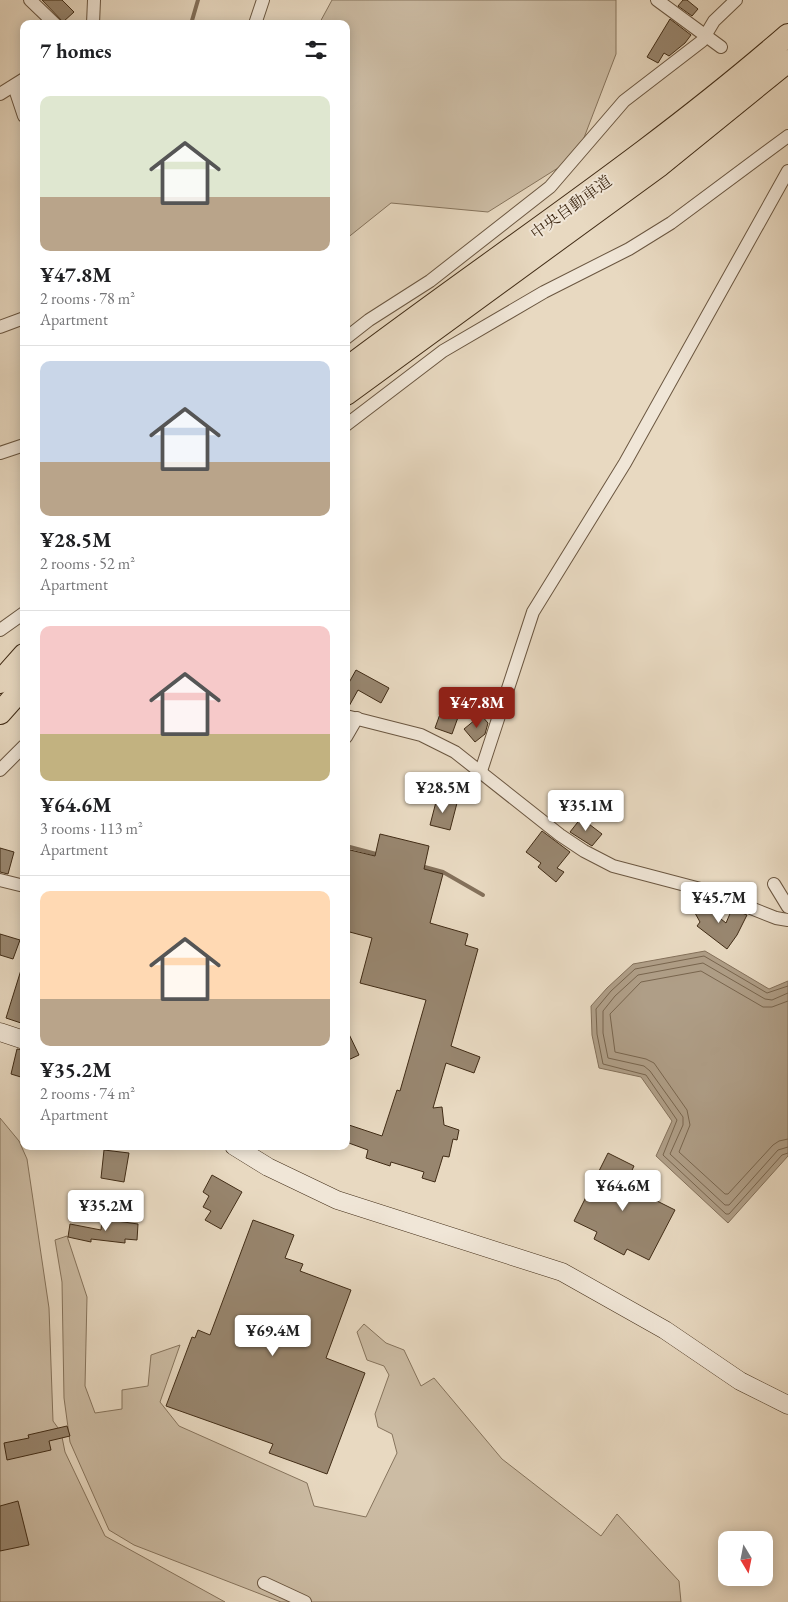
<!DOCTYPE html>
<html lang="en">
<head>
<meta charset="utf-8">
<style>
  body { margin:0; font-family:"EB Garamond","Noto Serif JP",serif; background:#f2f2f2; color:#202124; height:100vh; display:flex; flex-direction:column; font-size:19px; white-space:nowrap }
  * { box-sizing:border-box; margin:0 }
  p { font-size:16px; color:#757577 }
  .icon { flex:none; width:28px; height:28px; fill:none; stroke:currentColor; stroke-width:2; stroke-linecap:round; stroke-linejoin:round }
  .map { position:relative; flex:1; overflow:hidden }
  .side { position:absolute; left:20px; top:20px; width:330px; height:1130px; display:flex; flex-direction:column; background:#fff; border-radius:10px; box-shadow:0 2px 12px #0003 }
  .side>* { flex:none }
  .needle { width:32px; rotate:170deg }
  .tools { position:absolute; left:718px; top:1531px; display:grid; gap:10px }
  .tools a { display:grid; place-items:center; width:55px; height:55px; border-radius:10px; background:#fff; box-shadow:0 2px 12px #0003; font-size:25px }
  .price { position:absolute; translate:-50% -42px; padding:0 11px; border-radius:5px; background:#fff; color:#222; font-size:16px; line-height:32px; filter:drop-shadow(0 1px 2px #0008) }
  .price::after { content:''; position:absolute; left:50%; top:30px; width:15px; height:11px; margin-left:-8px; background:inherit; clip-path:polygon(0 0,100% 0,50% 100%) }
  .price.on { background:#8f2418; color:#fff }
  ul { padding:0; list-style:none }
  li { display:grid; align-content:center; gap:10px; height:265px; padding:0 20px }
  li+li { border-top:1px solid #e0e0e0 }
  li span { display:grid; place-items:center; height:155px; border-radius:10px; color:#555 }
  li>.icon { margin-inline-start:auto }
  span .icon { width:90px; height:90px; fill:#fffc; stroke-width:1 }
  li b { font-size:21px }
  h2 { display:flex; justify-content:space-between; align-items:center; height:60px; padding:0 20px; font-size:21px }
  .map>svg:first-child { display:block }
</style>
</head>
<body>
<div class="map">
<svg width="788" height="1602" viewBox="0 0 788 1602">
  <rect width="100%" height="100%" fill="#e8d9c1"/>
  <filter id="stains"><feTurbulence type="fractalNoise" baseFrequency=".004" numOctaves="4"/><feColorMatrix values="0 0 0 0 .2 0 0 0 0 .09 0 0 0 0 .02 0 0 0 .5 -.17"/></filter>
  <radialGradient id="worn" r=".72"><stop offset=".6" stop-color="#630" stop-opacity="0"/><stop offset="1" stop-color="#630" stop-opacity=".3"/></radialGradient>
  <g fill="#ccbca4" stroke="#86745d">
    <polygon points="332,0 616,0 616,54 577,156 488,212 391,203 346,239 346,24 319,24"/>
    <polygon points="0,1118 19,1141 27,1159 49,1308 53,1421 61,1432 65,1452 105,1536 225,1602 0,1602"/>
    <polygon points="67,1236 87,1297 85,1386 95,1413 122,1409 122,1390 148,1386 151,1355 180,1345 160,1402 179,1426 307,1483 314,1506 366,1517 397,1453 392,1434 378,1427 375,1414 389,1375 384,1366 367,1360 357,1332 364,1324 386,1343 404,1350 421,1386 434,1378 502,1459 601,1536 617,1514 679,1581 681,1602 281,1602 134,1545 109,1530 70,1442 64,1398 62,1282 55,1240"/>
  </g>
  <polygon fill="#af9e87" stroke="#83705a" points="705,951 769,989 788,981 788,1156 728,1223 656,1156 672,1121 641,1077 599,1068 592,1035 591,1006 607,988 633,964"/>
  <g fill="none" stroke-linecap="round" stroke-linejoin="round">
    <g stroke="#78654e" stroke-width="1">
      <polyline points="788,986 767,993 704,956 635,969 611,991 596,1009 597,1034 603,1064 646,1075 677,1120 663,1155 726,1214 729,1214 782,1155 788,1153"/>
      <polyline points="788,993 772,1000 765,999 703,963 638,975 615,996 603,1011 603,1033 608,1058 644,1066 650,1071 683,1117 683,1125 670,1154 725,1205 729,1205 778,1150 788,1147"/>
      <polyline points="788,1001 772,1007 763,1007 701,971 641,982 610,1014 615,1052 646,1059 654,1063 687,1110 690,1125 679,1152 725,1194 728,1194 773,1145 779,1141 788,1139"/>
    </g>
    <g stroke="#83705a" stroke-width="4">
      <polyline points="191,24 198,0"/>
      <polyline points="346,846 380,855"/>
      <polyline points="421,866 443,872 483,895"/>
    </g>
  </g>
  <g fill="#98866f" stroke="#412c16">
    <polygon points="42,0 62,0 74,12 63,22"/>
    <polygon points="683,0 687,0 698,9 692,16 678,6"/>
    <polygon points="670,19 691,35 685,43 669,56 664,53 658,63 647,57"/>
    <polygon points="356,670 389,688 381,703 358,690 348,708 346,708 346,688"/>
    <polygon points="444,703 461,709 452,734 435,728"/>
    <polygon points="481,715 488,723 485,734 475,742 464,729"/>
    <polygon points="416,773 436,777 433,791 413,786"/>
    <polygon points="437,798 457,803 450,830 430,825"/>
    <polygon points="581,818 602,834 592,846 570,832"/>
    <polygon points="542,831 570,852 557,868 564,872 556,882 538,867 541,863 526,852"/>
    <polygon points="380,834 429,846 424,869 443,874 430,923 468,934 465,945 478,949 451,1046 480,1057 474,1073 446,1063 433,1108 442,1107 444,1125 459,1130 457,1140 453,1139 449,1157 443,1156 435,1182 422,1178 424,1172 391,1162 390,1166 366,1158 368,1150 346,1142 346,1124 382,1136 397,1090 400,1091 426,1000 360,983 372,938 346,931 346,849 375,856"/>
    <polygon points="0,848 14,852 8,874 0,872"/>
    <polygon points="699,898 702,904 726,923 732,909 747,915 737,935 727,949 697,926 700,922 690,904"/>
    <polygon points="0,934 20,940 13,959 0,955"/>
    <polygon points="21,970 24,971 24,1024 6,1018"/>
    <polygon points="346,1028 359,1055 346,1061"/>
    <polygon points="17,1049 24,1050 24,1078 11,1074"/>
    <polygon points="104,1150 129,1153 124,1182 101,1178"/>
    <polygon points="608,1153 634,1166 625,1185 675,1210 649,1260 627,1249 624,1255 594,1239 597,1232 574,1221"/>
    <polygon points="212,1175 242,1192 221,1229 205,1220 211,1211 203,1207 209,1196 203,1192"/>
    <polygon points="102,1219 138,1224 137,1240 125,1239 125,1243 91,1239 91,1242 68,1237 70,1224 101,1230"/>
    <polygon points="253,1220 294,1235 285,1258 303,1264 300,1271 351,1290 326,1358 365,1373 327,1474 269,1453 273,1444 166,1406 192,1337 195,1338 198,1330 210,1335"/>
    <polygon points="67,1426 70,1436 49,1441 51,1450 7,1460 4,1443 29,1438 28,1435"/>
    <polygon points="18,1501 29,1545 0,1551 0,1506"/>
  </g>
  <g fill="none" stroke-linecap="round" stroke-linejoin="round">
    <g stroke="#6b5741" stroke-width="14">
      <g id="street">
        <polyline points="30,0 55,24"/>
        <polyline points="657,0 721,47"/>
        <polyline points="93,24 94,0"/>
        <polyline points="255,24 263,0"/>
        <polyline points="14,86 24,116"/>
        <polyline points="0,94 24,79"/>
        <polyline points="0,327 24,318"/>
        <polyline points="346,338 369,320 430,281 550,187 624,101 702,41 714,21 736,0"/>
        <polyline points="346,425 443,351 544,292 629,249 671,223 788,136"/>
        <polyline points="0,453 24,445"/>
        <polyline points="0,630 24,613"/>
        <polyline points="346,716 421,735 455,752 560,835 584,851 613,866 708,891 776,918 788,920"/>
        <polyline points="346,737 357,718"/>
        <polyline points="0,770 24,746"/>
        <polyline points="481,771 533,612 625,463 788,171"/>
        <polyline points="0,880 24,886"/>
        <polyline points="774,884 788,907"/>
        <polyline points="264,1583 305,1602"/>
      </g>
    </g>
    <g stroke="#412c16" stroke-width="19">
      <g id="secondary">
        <polyline points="0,1032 24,1040"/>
        <polyline points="234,1146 268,1167 337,1200 562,1272 665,1330 740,1381 788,1405"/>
      </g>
    </g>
    <g stroke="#412c16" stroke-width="24">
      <g id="highway">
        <path d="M346,369C494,257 648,157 788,35"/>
        <polyline points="346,394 660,165 788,61"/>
        <polyline points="0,682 24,655"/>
        <polyline points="0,713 24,686"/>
      </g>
    </g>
    <use href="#street" stroke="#f0e6d7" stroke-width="12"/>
    <use href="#secondary" stroke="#f0e6d7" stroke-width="18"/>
    <use href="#highway" stroke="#e8d9c1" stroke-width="22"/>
  </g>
  <g text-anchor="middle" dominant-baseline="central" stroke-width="4" stroke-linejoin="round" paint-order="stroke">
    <g font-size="16" fill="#412c16" stroke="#f0e6d7">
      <text transform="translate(571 207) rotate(-36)">中央自動車道</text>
    </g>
  </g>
  <rect width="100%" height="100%" filter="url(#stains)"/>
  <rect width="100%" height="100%" fill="url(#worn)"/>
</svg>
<div class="tools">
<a><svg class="needle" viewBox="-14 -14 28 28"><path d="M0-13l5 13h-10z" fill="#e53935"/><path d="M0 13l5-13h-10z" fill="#757577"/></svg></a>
</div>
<b class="price on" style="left:477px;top:729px">¥47.8M</b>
<b class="price" style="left:443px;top:814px">¥28.5M</b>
<b class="price" style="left:586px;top:832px">¥35.1M</b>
<b class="price" style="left:719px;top:924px">¥45.7M</b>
<b class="price" style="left:623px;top:1212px">¥64.6M</b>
<b class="price" style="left:106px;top:1232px">¥35.2M</b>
<b class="price" style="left:273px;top:1357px">¥69.4M</b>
<section class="side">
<h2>7 homes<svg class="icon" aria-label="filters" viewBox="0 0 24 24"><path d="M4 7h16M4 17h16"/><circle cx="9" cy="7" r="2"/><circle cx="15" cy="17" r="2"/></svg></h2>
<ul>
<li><span style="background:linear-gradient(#dfe7d0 65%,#b9a48a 0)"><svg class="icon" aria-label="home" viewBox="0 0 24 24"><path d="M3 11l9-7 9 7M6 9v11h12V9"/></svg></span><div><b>¥47.8M</b><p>2 rooms · 78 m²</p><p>Apartment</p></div></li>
<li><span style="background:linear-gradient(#c9d6e8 65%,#b9a48a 0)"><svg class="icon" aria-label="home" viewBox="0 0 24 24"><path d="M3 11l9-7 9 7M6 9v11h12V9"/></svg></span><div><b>¥28.5M</b><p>2 rooms · 52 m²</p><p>Apartment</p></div></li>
<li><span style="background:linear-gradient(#f6c9c9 70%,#c2b280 0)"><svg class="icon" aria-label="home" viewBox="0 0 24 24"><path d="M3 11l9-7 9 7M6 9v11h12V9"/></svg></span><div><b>¥64.6M</b><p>3 rooms · 113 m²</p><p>Apartment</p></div></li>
<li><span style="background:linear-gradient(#ffd9b3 70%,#b9a48a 0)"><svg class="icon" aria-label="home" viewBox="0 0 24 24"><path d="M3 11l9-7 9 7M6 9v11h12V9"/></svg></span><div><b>¥35.2M</b><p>2 rooms · 74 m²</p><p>Apartment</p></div></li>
</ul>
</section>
</div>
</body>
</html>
